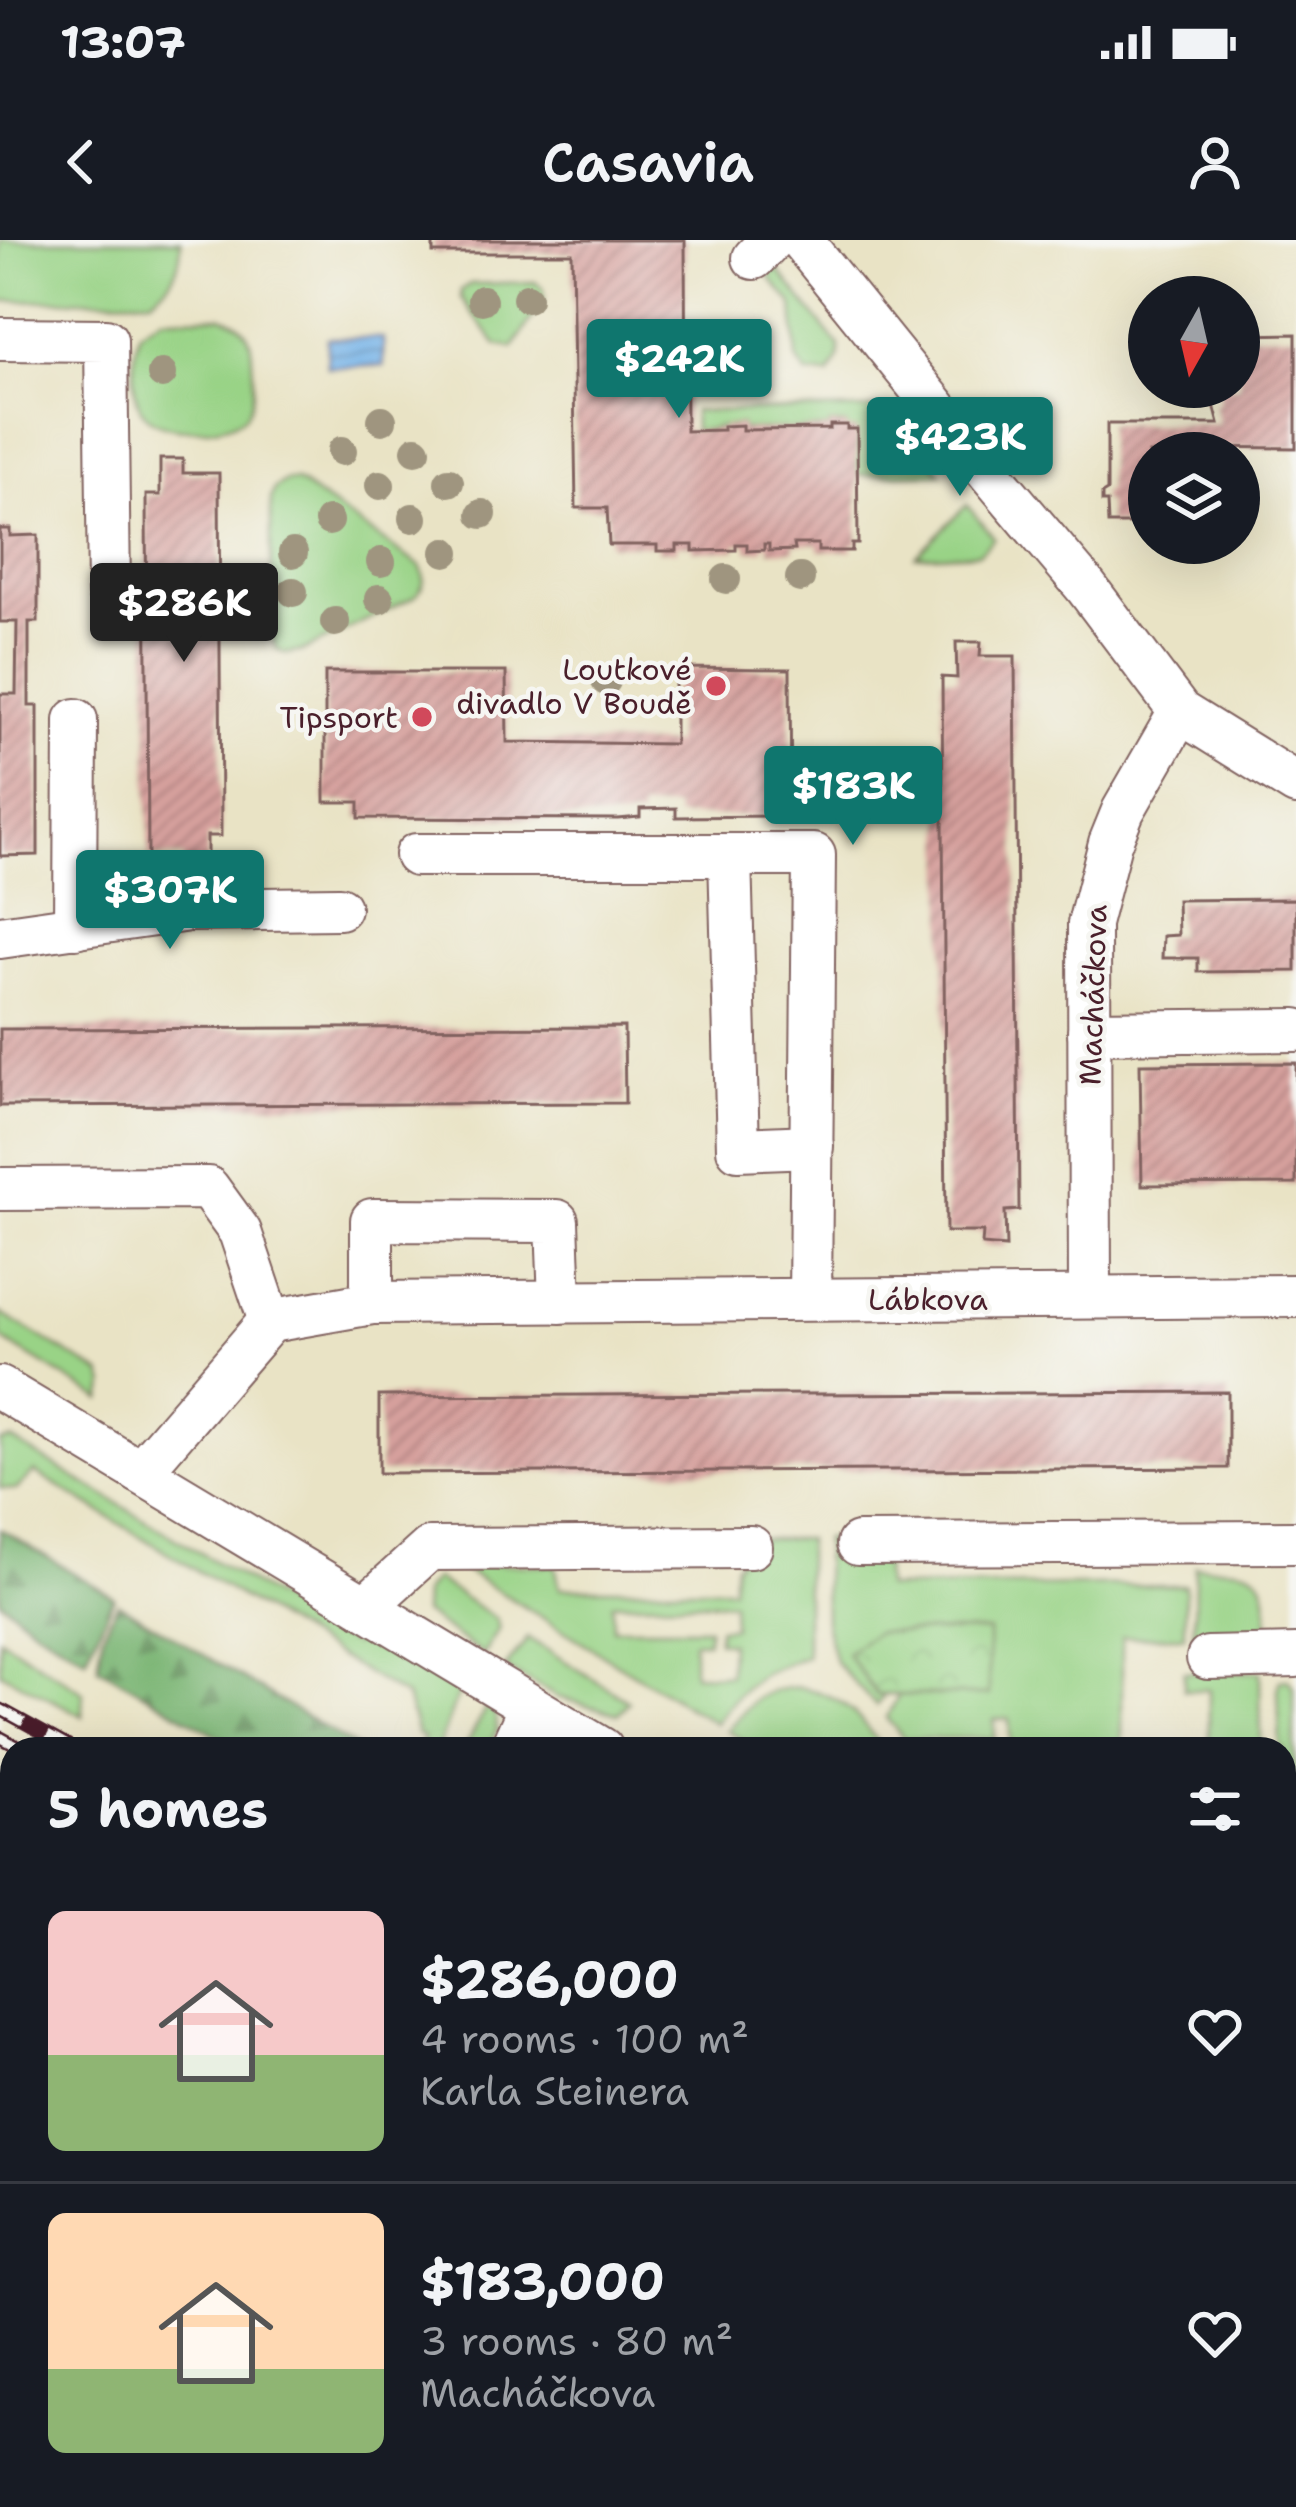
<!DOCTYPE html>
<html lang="en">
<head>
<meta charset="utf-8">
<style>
  body { margin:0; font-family:"Shantell Sans",sans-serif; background:#20242c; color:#f1f3f6; height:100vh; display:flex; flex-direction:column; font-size:45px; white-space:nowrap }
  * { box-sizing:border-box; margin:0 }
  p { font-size:39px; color:#9ea1a6 }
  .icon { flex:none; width:66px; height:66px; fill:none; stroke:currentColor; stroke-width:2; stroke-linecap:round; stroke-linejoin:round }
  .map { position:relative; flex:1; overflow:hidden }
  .drawer { position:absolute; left:0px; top:1497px; width:1296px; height:771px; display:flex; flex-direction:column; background:#171b24; border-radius:36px 36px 0 0; box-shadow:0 12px 48px #0002 }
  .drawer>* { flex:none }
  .needle { width:78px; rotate:188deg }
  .fabs { position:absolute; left:1128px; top:36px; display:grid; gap:24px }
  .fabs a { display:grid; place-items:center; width:132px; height:132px; border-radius:50%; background:#171b24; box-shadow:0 12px 48px #0002; font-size:60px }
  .price { position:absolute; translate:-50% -102px; padding:0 27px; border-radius:12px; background:#0f766e; color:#fff; font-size:39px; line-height:78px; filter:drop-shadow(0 3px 6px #0008) }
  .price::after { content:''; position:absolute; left:50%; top:72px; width:36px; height:27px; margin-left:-18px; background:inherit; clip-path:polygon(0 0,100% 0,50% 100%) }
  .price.on { background:#222; color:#fff }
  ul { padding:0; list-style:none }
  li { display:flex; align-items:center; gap:36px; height:300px; padding:0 48px }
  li+li { border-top:3px solid #363941 }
  li span { display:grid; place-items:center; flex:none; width:336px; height:240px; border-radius:18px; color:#555 }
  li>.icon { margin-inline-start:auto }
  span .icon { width:144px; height:144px; fill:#fffc; stroke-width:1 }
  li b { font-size:51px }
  h2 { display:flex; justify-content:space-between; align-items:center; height:144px; padding:0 48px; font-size:51px }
  .status { display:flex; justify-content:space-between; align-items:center; height:84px; padding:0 60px; background:#171b24; direction:ltr }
  .status svg { height:33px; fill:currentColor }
  header { display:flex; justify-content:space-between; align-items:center; height:156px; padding:0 48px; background:#171b24; font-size:54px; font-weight:600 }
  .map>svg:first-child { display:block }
</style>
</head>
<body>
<div class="status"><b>13:07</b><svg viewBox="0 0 49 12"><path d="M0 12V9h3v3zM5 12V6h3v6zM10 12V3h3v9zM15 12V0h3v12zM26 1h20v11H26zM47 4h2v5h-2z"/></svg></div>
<header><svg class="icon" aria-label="back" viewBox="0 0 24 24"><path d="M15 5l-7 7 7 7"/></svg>Casavia<svg class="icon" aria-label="person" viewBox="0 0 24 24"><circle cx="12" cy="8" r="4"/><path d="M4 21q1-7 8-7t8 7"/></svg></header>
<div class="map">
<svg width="1296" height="2267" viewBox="0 0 1296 2267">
  <defs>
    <pattern id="forest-firs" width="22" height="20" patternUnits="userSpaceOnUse" patternTransform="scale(3)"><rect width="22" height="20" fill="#7ab573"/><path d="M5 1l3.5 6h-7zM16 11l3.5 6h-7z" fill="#66935f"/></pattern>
    <pattern id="park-crowns" width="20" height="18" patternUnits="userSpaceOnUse" patternTransform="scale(3)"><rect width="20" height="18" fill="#99d386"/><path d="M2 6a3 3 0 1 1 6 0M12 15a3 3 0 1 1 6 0" fill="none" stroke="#85b574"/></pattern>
    <pattern id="garden-dots" width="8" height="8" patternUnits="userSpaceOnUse" patternTransform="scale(3)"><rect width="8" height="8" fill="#99d386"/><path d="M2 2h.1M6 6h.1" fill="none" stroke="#85b574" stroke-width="1.8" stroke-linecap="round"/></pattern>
    <pattern id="water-rules" width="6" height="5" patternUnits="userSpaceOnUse" patternTransform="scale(3)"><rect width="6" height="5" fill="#74b2e7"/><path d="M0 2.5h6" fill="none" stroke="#6190bb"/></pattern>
    <pattern id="building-hatch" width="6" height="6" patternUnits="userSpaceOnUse" patternTransform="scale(3)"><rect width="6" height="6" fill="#d6a09d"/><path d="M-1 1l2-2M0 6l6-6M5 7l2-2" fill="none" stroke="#b08280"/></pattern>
  </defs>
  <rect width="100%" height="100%" fill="#f6f6f2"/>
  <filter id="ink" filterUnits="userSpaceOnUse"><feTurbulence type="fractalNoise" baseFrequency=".00833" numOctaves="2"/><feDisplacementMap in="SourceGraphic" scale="24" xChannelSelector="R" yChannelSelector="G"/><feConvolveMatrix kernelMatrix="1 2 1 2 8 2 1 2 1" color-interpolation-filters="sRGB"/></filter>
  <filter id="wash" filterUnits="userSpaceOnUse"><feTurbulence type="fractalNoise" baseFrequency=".004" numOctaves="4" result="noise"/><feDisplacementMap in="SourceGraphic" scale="48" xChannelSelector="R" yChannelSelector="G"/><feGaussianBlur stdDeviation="2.7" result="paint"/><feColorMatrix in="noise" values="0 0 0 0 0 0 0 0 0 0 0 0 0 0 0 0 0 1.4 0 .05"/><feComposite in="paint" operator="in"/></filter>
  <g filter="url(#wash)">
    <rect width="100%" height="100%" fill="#e9e3c5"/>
    <g fill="#99d386" stroke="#727958" stroke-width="3" fill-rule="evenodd">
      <path d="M0,0H181C181,28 173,42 151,59L0,61Z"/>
      <polygon points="774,25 839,106 839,118 829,135 807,134 797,120 793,65 770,38"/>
      <polygon points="535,42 543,48 545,57 513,108 497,105 461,58 461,50 470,44"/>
      <path d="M222,76C244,83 252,95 252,118C253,134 256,159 247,173C232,195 159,195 144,173C129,153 133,113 140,91L162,77Z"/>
      <polygon points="889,169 941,233 857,235 846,185 830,185 830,189 742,190 741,185 694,191 693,171"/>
      <path d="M286,241H296L420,326C427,339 424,347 414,357L303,411L286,414L276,409L271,396V259L274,249Z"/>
      <polygon points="967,265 994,298 979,313 916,316"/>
      <polygon points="0,1073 102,1134 106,1144 102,1160 0,1098"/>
      <polygon points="12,1200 354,1405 363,1392 460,1448 438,1509 418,1509 424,1498 417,1494 406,1457 34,1232 16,1250 0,1248 0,1202"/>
      <path d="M757,1299H806V1417C757,1432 746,1443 715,1483L454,1324L555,1325L560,1348H732L735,1324ZM732,1362L733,1387L718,1388V1401L730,1403L729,1435L693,1434V1401H708V1388H613L612,1363Z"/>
      <polygon points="824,1299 854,1299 884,1325 885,1348 1185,1345 1185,1396 1122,1397 1122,1509 1011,1509 1009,1479 994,1480 995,1498 904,1499 886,1478 899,1455 989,1454 877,1455 885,1455 876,1466 835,1422 825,1382"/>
      <path d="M1195,1326C1263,1328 1268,1326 1268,1397L1194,1396Z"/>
      <polygon points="435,1339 496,1379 499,1389 483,1415 423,1373 424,1352"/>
      <polygon points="0,1398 83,1452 83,1476 0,1432"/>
      <polygon points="528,1398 629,1461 618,1474 557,1457 505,1428"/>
      <polygon points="1184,1432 1260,1432 1261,1509 1209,1509 1209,1450 1184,1450"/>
      <polygon points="1287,1439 1294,1447 1294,1543 1289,1547 1284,1546 1284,1509 1280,1509 1278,1450 1280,1440"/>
      <path d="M799,1447C840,1454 860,1475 882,1509H759L727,1491C751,1462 759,1449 799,1447Z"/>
      <polygon points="487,1466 495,1474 497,1490 487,1509 464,1509"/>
      <polygon points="1284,1802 1296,1805 1296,1920 1284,1913"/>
      <polygon points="1284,2057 1296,2064 1296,2141 1284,2134"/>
    </g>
    <g fill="url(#forest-firs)" stroke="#626a4f" stroke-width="3">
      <polygon points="0,1289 114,1357 86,1418 33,1387 0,1360"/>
      <polygon points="118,1363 359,1509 241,1509 98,1427 103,1393"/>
      <polygon points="1284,2225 1296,2232 1296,2267 655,2267 636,2256 1284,2256"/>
    </g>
    <polygon fill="url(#park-crowns)" stroke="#727958" stroke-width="3" points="988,1391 989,1455 877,1455 846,1413 876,1392"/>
    <polygon fill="url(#garden-dots)" stroke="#727958" stroke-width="3" points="0,1541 12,1548 12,2256 490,2256 483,2267 0,2267"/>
    <polygon fill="url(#water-rules)" stroke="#5f6889" stroke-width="3" points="327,98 383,98 384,126 327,127"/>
    <g id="blocks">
      <g fill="url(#building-hatch)">
        <polygon points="433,0 685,0 686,191 723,190 723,186 742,185 742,190 830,189 830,185 847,185 847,189 857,189 858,304 852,304 852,311 818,311 818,304 794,304 795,310 769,311 769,304 764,304 764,310 747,311 747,304 736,304 736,310 693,311 693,305 677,305 677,311 657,311 657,305 609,305 607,268 576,268 572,13 433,13"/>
        <polygon points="1296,94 1296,208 1200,207 1200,213 1149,213 1149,284 1108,284 1107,262 1102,262 1102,254 1107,251 1107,184 1219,184 1214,165 1219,162 1219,147 1239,147 1239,95"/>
        <polygon points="160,219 183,219 183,233 219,233 221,596 207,596 207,631 184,631 184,617 148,617 146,255 160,255"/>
        <polygon points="0,289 10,289 10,296 38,295 38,382 29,382 29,466 38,466 38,615 0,616 0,454 16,454 17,382 0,382"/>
        <polygon points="956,402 981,402 980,416 1015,416 1019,970 1005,971 1006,1007 982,1005 983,992 946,992 942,437 957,438"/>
        <polygon points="675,428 790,429 791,576 676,577 676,568 640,569 640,577 618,579 359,578 359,562 325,562 325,432 506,432 507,502 675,504"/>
        <polygon points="1296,659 1296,731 1198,732 1198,718 1162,718 1163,696 1178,695 1177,660"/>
        <polygon points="624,787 625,863 0,866 0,789"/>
        <polygon points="1296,823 1296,944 1142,945 1140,824"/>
        <polygon points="1228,1152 1228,1228 379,1233 379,1156"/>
        <polygon points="1284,1921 1296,1927 1296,2060 1284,2054"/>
        <polygon points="12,2128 12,2153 0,2146"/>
      </g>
    </g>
  </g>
  <g filter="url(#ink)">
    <use href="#blocks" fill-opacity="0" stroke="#826461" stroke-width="3"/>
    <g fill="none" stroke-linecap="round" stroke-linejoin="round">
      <g stroke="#826461" stroke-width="46">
        <g id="minor">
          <polyline points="801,0 981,223 1086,347 1180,472 1296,544"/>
          <polyline points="754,18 771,0"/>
          <polyline points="0,99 106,100 109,352"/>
          <polyline points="416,615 814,615 810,1059"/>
          <polyline points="730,615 738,909 812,906"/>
          <polyline points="75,687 76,480"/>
          <polyline points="0,697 189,670 339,668"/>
          <polyline points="1089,792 1296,790"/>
          <polyline points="0,949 208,948 240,992 270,1081"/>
          <polyline points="1090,1057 1089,684 1110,603 1123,571 1180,472"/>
          <polyline points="372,1063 372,980 557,981 560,1062"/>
          <polyline points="0,1148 602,1509"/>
          <polyline points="140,1232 270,1081 372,1063 1296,1056"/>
          <polyline points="858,1304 1296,1302"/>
          <polyline points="365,1367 429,1309 751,1307"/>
          <polyline points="1208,1418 1296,1416"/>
          <polyline points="511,1509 530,1467"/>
          <polyline points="1284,1633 1296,1622"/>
          <polyline points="1284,1714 1296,1725"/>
          <polyline points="0,2042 12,2023"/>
          <polyline points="186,2267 193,2256"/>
          <polyline points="335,2267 342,2256"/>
        </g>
      </g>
      <use href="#minor" stroke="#fff" stroke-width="42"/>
      <g stroke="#4a1f2b" stroke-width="14">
        <g id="rail">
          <polyline points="0,1469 73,1509"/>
          <polyline points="0,1497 22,1509"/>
          <polyline points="1284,2163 1296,2169"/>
          <polyline points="1284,2190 1296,2196"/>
        </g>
      </g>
      <use href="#rail" stroke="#f6f6f2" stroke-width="9" stroke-dasharray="27" stroke-linecap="butt"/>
    </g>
    <g fill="#9f957f">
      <circle cx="527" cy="58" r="15"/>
      <circle cx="482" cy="60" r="15"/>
      <circle cx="162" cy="134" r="15"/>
      <circle cx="382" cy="180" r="15"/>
      <circle cx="416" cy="210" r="15"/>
      <circle cx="342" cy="211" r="15"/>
      <circle cx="449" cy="242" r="15"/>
      <circle cx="380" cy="245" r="15"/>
      <circle cx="482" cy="274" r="15"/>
      <circle cx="413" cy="278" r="15"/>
      <circle cx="329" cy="281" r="15"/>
      <circle cx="446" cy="312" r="15"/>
      <circle cx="293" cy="313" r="15"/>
      <circle cx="381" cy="322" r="15"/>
      <circle cx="800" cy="338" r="15"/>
      <circle cx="726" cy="339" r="15"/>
      <circle cx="293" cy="352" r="15"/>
      <circle cx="379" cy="359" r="15"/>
      <circle cx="335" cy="382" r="15"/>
      <circle cx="606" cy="441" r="15"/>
    </g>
  </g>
  <g fill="#d1495b" stroke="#f6f6f2" stroke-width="4.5">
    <circle cx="716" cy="446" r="12"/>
    <circle cx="422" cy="477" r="12"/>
  </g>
  <g text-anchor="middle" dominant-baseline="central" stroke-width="9" stroke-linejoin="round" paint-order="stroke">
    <g font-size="30" fill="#4a1f2b" stroke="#f6f6f2" text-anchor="end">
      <text x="692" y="429">Loutkové<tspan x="692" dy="34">divadlo V Boudě</tspan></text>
      <text x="398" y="477">Tipsport</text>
    </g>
    <g font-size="30" fill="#4a1f2b" stroke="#f6f6f2">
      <text transform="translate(1093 755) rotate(-88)">Macháčkova</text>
      <text x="928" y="1059">Lábkova</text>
    </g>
  </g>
</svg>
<div class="fabs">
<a><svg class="needle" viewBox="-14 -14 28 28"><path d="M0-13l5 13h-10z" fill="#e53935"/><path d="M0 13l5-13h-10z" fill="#9ea1a6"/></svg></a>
<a><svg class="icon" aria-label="layers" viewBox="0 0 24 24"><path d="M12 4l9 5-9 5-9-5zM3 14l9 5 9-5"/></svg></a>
</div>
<b class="price" style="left:679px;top:181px">$242K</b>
<b class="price" style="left:960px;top:259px">$423K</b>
<b class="price on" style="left:184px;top:425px">$286K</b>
<b class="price" style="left:853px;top:608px">$183K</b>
<b class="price" style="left:170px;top:712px">$307K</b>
<section class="drawer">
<h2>5 homes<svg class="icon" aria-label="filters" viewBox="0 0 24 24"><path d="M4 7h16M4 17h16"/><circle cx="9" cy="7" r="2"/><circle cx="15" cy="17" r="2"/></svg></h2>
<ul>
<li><span style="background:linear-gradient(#f6c9c9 60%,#8fb573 0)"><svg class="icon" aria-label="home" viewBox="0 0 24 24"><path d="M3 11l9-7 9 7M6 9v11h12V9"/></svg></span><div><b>$286,000</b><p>4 rooms · 100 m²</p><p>Karla Steinera</p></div><svg class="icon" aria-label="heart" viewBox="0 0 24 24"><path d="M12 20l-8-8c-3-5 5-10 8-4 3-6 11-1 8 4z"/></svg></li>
<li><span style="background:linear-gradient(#ffd9b3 65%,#8fb573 0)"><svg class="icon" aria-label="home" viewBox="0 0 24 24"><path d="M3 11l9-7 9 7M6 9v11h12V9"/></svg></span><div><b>$183,000</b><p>3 rooms · 80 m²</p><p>Macháčkova</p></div><svg class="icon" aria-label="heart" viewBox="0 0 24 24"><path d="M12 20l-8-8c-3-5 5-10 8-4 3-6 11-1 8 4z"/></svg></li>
</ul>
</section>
</div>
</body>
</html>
